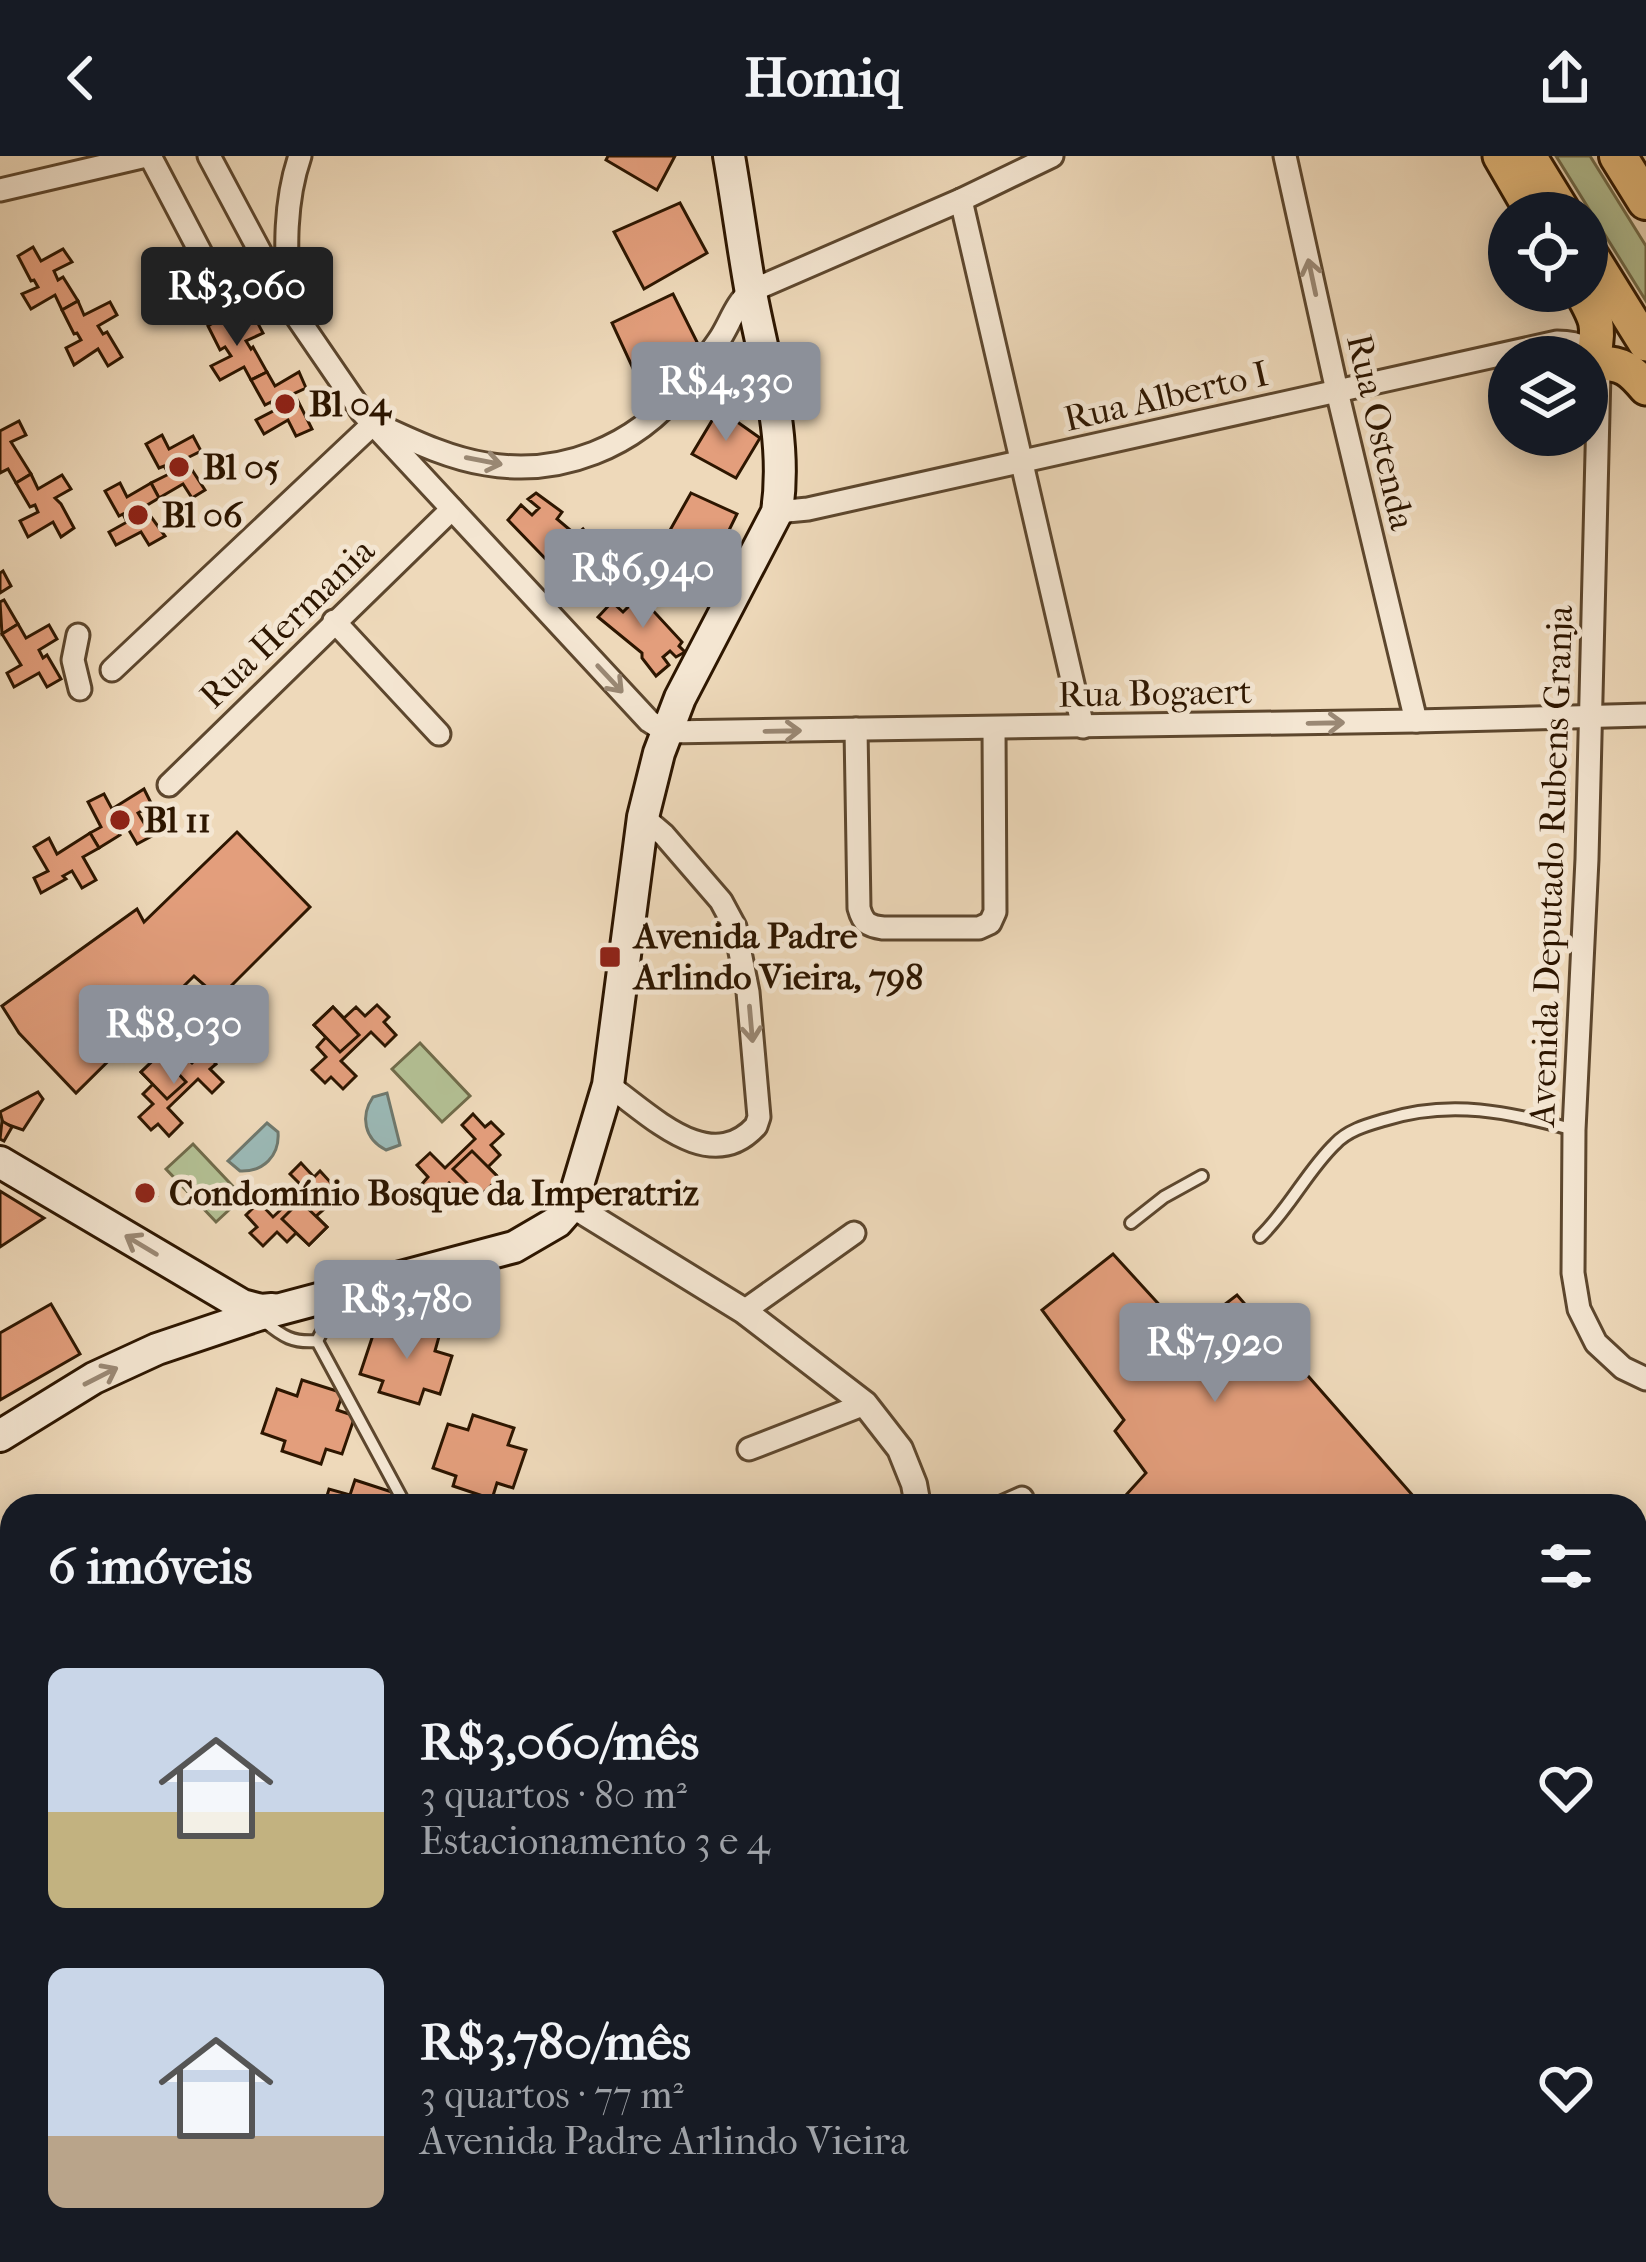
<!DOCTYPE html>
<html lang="pt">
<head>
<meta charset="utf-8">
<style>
  body { margin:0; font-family:"IM FELL French Canon",serif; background:#242831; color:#f1f3f6; height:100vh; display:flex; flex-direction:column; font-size:45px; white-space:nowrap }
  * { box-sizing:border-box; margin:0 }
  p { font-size:39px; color:#9ea1a6 }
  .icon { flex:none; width:66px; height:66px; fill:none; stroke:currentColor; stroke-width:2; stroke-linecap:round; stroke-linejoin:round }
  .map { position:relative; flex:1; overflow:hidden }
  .sheet { position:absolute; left:0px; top:1338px; width:1647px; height:768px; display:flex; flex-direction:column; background:#171b24; border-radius:36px 36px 0 0; box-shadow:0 6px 30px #0003 }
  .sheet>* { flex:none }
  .controls { position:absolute; left:1488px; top:36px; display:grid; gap:24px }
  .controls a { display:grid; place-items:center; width:120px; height:120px; border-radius:50%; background:#171b24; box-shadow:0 6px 30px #0003; font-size:60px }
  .price { position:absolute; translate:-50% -102px; padding:0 27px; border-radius:12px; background:#8c9099; color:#fff; font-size:39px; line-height:78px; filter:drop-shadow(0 3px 6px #0008) }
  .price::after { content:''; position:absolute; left:50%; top:72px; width:36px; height:27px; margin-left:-18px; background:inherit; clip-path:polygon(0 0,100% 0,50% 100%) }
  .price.selected { background:#222; color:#fff }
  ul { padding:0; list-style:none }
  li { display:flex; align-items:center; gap:36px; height:300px; padding:0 48px }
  li span { display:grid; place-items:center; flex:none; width:336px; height:240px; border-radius:18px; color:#555 }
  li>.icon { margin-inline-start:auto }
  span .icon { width:144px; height:144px; fill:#fffc; stroke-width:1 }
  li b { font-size:51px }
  h2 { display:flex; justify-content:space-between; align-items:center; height:144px; padding:0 48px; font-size:51px }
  header { display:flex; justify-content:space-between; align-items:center; height:156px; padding:0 48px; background:#171b24; font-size:54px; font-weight:700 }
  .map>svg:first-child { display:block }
</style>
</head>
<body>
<header><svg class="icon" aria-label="back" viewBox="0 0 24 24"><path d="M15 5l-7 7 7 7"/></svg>Homiq<svg class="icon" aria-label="share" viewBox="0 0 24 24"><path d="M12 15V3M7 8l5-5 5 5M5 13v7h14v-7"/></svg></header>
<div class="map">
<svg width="1646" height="2106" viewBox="0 0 1646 2106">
  <rect width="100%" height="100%" fill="#eed9ba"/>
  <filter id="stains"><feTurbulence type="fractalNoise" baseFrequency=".00167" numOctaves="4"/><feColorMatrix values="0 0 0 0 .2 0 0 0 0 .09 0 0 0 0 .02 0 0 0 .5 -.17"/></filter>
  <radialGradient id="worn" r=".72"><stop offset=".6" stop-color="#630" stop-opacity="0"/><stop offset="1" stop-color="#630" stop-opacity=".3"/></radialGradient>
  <g fill="#b3c094" stroke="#706b4a" stroke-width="3">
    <polygon points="1556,0 1590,0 1646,90 1646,145"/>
    <polygon points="420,887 470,940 442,966 392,913"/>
    <polygon points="193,988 243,1041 216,1066 166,1013"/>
    <polygon points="688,2094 827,2094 831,2106 698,2106"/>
  </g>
  <g fill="#9bb9b6" stroke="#6f786d" stroke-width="3">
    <path d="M387,937L400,989L386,994C364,983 360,960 373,941Z"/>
    <path d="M267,967L278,976C280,1000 263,1016 240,1015L228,1005Z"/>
  </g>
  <g fill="#e39e7c" stroke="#2d1600" stroke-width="3">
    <polygon points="608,0 675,0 657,34 606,4"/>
    <polygon points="680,47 707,97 644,133 614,76"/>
    <polygon points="33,91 41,105 63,93 72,106 54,115 58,124 63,121 78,145 62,154 55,139 31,153 22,138 38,131 34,124 31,125 18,100"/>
    <polygon points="673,138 699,190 636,219 612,167"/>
    <polygon points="78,145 84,159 110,146 117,159 98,170 103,178 107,176 122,201 108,210 98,193 74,209 66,192 81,184 77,177 74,178 62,154"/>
    <polygon points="223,161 232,176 255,162 263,177 246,185 251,193 253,191 267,216 251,224 244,211 220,224 211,210 231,200 225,191 220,194 208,170"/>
    <polygon points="267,216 275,230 299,216 306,232 291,239 296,247 298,245 312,273 296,280 288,264 264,278 256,264 275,254 271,246 265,249 251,224"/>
    <polygon points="719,253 760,282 736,322 692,298"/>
    <polygon points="19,265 26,279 11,286 31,318 16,327 8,313 0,317 0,275"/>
    <polygon points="162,279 169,293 193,280 201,295 185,303 205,334 192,342 183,328 159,342 151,327 169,318 164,310 159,312 146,288"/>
    <polygon points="31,318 38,333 62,319 71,333 55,342 61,348 74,372 61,381 53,366 28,381 20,365 38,356 35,349 30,351 16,327"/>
    <polygon points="120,327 127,341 151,327 159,342 144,351 165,380 149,389 141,376 116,389 109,376 127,366 123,358 119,360 105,335"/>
    <polygon points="536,337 562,356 557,363 576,379 583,373 594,387 589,393 594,398 587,405 579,400 575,404 581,410 565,423 508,364 521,349 532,359 539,352 528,343"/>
    <polygon points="691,337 737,358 714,405 665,383"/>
    <polygon points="3,415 11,430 0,437 0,417"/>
    <polygon points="633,433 682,486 679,490 685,496 676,501 670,495 663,501 669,509 656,520 642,502 642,497 598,461 612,446 623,456 630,449 620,441"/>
    <polygon points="4,444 18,468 2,478 0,446"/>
    <polygon points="18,468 26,482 49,469 57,483 39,494 43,502 47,499 61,523 47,531 39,517 14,531 7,517 21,509 2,478"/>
    <polygon points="144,633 152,649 138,657 152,680 137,688 127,671 118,675 120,679 99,692 90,677 101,671 88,646 104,638 112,653"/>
    <polygon points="237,676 310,751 219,842 194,820 76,937 19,877 2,850 137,753 144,766"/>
    <polygon points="90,677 99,692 83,701 96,724 82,732 72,715 63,720 66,723 41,737 34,722 48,715 34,691 49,682 57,698"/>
    <polygon points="377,849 389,861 384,866 396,879 385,890 371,876 341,905 356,920 343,933 331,921 325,927 312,914 326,901 317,891 326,881 314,869 333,851 344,862 356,851 365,860"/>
    <polygon points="333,851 359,879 340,896 314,869"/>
    <polygon points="204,895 216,908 210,913 223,926 212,937 198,923 168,952 182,967 169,980 158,968 151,974 139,961 153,948 143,938 153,928 141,916 160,898 170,909 182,898 192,907"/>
    <polygon points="160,898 186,926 167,943 141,916"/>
    <polygon points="38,936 43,943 23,974 3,967 0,956"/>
    <polygon points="473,958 485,971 491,966 503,978 491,989 500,999 488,1011 499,1022 480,1040 468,1027 458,1037 449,1027 435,1041 422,1028 428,1021 417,1009 430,997 445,1012 475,983 462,969"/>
    <polygon points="2,965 12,971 4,985 0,983"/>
    <polygon points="472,995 499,1022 480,1040 453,1013"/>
    <polygon points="301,1007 314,1021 320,1015 332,1028 319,1039 329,1049 316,1060 327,1071 309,1089 296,1077 287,1086 277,1076 263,1090 250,1077 257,1071 246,1059 259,1046 273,1061 304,1032 290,1018"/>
    <polygon points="145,1026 157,1040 146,1049 134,1035"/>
    <polygon points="0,1035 44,1062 0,1091"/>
    <polygon points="300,1045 327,1071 309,1089 282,1063"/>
    <polygon points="1113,1098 1186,1178 1237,1139 1422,1350 1116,1350 1146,1317 1115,1275 1124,1264 1042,1154"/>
    <polygon points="51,1148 80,1198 0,1244 0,1177"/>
    <polygon points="400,1164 440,1177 435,1195 452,1200 440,1238 424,1233 419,1248 379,1236 383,1225 360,1218 375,1173 395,1180"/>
    <polygon points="302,1224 343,1237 337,1254 355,1260 342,1298 326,1293 321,1308 282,1295 285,1285 262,1277 277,1233 297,1240"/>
    <polygon points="473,1259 514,1272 508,1289 526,1294 513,1332 497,1327 492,1343 453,1330 456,1320 433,1312 448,1268 468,1274"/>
    <polygon points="355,1324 395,1337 391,1350 324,1350 329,1333 350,1339"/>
  </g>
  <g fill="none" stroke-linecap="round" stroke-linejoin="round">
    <g stroke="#5d472e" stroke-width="16">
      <g id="service">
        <polyline points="1131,1067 1164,1041 1202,1020"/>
        <path d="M1260,1081C1290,1052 1307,1015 1335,988C1348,974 1367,969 1384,964C1450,943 1510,956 1574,974"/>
        <path d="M264,1165C283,1181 293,1187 317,1185L332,1156L333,1142"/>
        <polyline points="317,1185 406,1350"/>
        <polyline points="1635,1669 1646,1665"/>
        <polyline points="1635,2079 1646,2087"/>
      </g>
    </g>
    <g stroke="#5d472e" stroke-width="27">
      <g id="minor">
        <polyline points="150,0 235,162"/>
        <polyline points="209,0 288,148 362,256 649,565 666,576 1416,565 1646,559"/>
        <polyline points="1285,0 1337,235 1416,565"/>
        <polyline points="0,34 146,0"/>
        <polyline points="961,44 1083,571"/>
        <path d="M288,142C286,94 284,46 300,0"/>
        <path d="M777,356L808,353L1557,186C1578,186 1597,192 1599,216L1587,703L1574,974L1573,1117L1579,1153L1596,1187L1623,1212L1646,1223"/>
        <polyline points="334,465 439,578"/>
        <polyline points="78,479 73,504 80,533"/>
        <path d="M112,514L374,267C409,283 447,302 486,308C560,321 635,291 682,232C695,216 710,198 721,181C731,165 736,147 751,135L961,44L1052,0"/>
        <path d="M856,573L859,752C863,767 868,770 883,772H979L990,767L995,756L994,572"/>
        <polyline points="169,629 452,353"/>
        <path d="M608,929C650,958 709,1021 756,970L759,961L748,836L735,771L721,745L664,679L643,661"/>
        <polyline points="744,1155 854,1077"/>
        <polyline points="749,1293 865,1248"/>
        <polyline points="1004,1350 1022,1342"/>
        <polyline points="0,1784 12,1794"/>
        <polyline points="0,1904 12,1905"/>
        <polyline points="192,2094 197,2106"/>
        <polyline points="298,2094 302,2106"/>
        <polyline points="476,2094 479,2106"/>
        <polyline points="660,2094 667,2106"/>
        <polyline points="850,2094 855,2106"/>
        <polyline points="1000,2094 1005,2106"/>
      </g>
    </g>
    <g stroke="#5d472e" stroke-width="30">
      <g id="tertiary">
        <polyline points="572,1049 744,1155 865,1248 900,1293 914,1328 918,1350"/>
        <polyline points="1156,2094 1161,2106"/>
      </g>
    </g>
    <g stroke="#2d1600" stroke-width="36">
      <g id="secondary">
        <polyline points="0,1006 242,1149 261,1154 272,1153"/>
        <path d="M0,1280L94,1222L157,1193L258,1159L514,1091L557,1066L572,1049L608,929L643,661L659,597L680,542L777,356C788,281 765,210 751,137C743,92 737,46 729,0"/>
      </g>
    </g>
    <g stroke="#2d1600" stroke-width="39">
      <g id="trunk">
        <polyline points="1500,0 1533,57"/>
        <polyline points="1529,0 1564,57"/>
        <polyline points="1587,93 1646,188"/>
        <path d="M1581,135C1596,162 1600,168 1594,198"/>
        <path d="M1598,207C1623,207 1631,214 1646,232"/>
      </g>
    </g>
    <g stroke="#2d1600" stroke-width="42">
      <polyline id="motorway" points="1618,0 1646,45"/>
    </g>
    <use href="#service" stroke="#f4e6d2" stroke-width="10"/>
    <use href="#minor" stroke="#f4e6d2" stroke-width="21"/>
    <use href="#tertiary" stroke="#f4e6d2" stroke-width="24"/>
    <use href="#secondary" stroke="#f4e6d2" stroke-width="30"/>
    <use href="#trunk" stroke="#e7bc7d" stroke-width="33"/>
    <use href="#motorway" stroke="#e7bc7d" stroke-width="36"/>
  </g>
  <defs><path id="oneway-shaft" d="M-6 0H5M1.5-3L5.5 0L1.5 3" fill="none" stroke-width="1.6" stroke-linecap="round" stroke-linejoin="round" transform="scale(3)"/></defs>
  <g stroke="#9a8874">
    <use href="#oneway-shaft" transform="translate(1312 121) rotate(-102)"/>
    <use href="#oneway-shaft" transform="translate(484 305) rotate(11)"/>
    <use href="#oneway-shaft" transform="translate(610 523) rotate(47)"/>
    <use href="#oneway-shaft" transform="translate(1326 567) rotate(-1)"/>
    <use href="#oneway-shaft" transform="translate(783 575) rotate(-1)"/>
    <use href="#oneway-shaft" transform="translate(751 868) rotate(85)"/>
    <use href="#oneway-shaft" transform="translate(141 1089) rotate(-149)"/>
    <use href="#oneway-shaft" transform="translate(101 1220) rotate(-27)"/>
  </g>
  <g fill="#8f2418" stroke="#f4e6d2" stroke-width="4.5">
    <circle cx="285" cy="248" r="12"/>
    <circle cx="179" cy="311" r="12"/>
    <circle cx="138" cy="359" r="12"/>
    <circle cx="120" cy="664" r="12"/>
    <rect x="598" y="789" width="24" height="24" rx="6"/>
    <circle cx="145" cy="1037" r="12"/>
  </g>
  <g text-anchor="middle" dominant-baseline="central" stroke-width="10" stroke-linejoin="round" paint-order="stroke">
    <g font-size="36" fill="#2d1600" stroke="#f4e6d2">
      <text transform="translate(1166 240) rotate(-13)">Rua Alberto I</text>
      <text transform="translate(1381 276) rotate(77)">Rua Ostenda</text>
      <text transform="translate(287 467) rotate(-44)">Rua Hermania</text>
      <text transform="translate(1155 537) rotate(-1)">Rua Bogaert</text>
      <text transform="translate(1551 710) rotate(-88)">Avenida Deputado Rubens Granja</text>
    </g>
    <g font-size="36" font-weight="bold" fill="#2d1600" stroke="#f4e6d2" text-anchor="start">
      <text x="309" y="248">Bl 04</text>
      <text x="203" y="311">Bl 05</text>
      <text x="162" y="359">Bl 06</text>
      <text x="144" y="664">Bl 11</text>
      <text x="634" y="780">Avenida Padre<tspan x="634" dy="41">Arlindo Vieira, 798</tspan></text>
      <text x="169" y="1037">Condomínio Bosque da Imperatriz</text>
    </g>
  </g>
  <rect width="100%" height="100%" filter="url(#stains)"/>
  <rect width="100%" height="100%" fill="url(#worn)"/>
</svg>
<div class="controls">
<a><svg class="icon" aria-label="locate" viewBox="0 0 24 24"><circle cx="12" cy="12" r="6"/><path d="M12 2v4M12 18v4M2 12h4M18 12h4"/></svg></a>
<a><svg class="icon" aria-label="layers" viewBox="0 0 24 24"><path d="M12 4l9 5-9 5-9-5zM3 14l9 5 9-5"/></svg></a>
</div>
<b class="price selected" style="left:237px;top:193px">R$3,060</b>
<b class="price" style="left:726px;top:288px">R$4,330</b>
<b class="price" style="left:643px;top:475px">R$6,940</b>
<b class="price" style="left:174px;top:931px">R$8,030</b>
<b class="price" style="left:407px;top:1206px">R$3,780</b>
<b class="price" style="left:1215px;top:1249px">R$7,920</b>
<section class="sheet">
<h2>6 imóveis<svg class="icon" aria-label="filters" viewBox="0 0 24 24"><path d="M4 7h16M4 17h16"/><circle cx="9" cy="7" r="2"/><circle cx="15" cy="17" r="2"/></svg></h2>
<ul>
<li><span style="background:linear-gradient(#c9d6e8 60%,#c2b280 0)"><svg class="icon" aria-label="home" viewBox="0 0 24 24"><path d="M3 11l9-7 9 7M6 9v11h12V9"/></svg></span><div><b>R$3,060/mês</b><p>3 quartos · 80 m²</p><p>Estacionamento 3 e 4</p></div><svg class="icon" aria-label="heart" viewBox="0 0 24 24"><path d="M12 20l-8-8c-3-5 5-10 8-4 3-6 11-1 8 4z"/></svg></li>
<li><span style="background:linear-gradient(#c9d6e8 70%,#b9a48a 0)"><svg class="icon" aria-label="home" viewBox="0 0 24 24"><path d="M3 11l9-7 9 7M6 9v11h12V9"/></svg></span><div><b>R$3,780/mês</b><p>3 quartos · 77 m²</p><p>Avenida Padre Arlindo Vieira</p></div><svg class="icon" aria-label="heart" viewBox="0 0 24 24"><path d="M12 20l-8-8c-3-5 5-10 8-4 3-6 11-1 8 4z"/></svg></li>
</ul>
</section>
</div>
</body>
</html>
